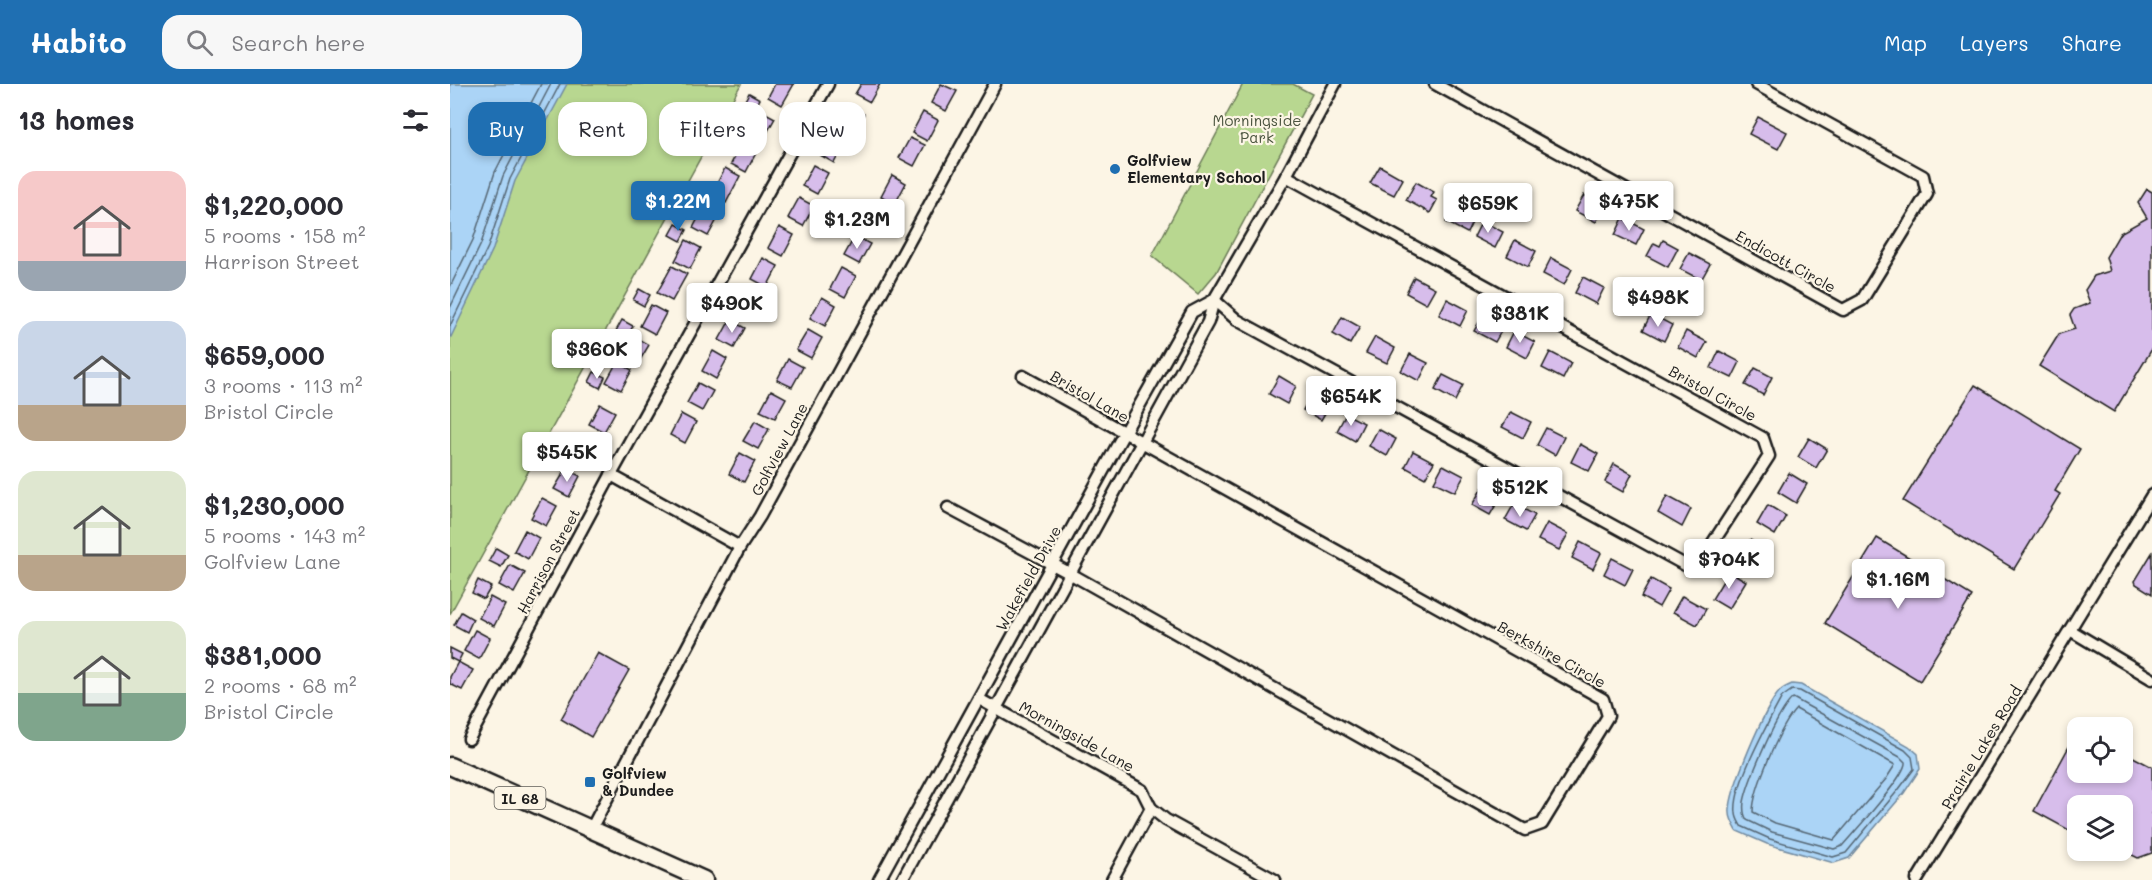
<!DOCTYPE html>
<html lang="en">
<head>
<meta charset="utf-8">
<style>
  body { margin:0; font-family:Mali,sans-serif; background:#f7f7f7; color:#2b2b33; height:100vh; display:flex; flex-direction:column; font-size:22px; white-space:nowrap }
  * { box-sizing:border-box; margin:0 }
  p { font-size:20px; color:#7c7c81 }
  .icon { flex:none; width:33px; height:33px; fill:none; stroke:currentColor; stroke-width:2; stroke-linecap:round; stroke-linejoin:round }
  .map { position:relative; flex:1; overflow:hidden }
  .drawer { display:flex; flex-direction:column; background:#fff; width:450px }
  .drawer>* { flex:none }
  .top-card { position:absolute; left:18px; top:18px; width:570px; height:54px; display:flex; gap:12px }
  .tools { position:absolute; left:1617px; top:633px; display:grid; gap:12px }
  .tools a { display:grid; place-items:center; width:66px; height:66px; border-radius:12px; background:#fff; box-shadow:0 3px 9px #0003; font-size:30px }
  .price { position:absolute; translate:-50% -51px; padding:0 14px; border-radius:6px; background:#fff; color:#222; font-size:20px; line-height:39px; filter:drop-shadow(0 2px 3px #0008) }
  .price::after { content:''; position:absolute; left:50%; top:36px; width:18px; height:14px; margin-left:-9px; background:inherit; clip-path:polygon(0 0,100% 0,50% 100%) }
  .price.current { background:#1f6fb2; color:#fff }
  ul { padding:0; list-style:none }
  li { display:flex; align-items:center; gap:18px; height:150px; padding:0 18px }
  li span { display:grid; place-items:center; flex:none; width:168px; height:120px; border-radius:18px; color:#555 }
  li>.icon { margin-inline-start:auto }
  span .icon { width:72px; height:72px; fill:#fffc; stroke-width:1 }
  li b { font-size:26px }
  h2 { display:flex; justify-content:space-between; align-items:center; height:72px; padding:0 18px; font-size:26px }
  .tag { padding:0 21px; border-radius:18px; background:#fff; box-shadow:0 3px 9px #0003; font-size:21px; line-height:54px }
  .tag.current { background:#1f6fb2; color:#fff }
  header { display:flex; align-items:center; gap:36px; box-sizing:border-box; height:84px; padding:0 30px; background:#1f6fb2; color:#fff }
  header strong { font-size:28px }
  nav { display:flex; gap:33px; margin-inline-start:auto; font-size:21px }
  .search { width:420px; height:54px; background:#f7f7f7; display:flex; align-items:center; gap:15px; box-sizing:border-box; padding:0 21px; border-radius:18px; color:#7c7c81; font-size:22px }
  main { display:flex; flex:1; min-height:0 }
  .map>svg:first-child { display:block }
</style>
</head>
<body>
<header>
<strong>Habito</strong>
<div class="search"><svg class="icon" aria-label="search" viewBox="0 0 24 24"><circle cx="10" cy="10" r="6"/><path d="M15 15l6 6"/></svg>Search here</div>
<nav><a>Map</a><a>Layers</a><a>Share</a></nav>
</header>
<main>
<section class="drawer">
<h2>13 homes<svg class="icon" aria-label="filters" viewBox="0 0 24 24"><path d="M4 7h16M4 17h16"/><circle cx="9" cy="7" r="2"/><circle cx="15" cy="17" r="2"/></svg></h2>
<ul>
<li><span style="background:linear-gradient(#f6c9c9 75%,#9aa5b1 0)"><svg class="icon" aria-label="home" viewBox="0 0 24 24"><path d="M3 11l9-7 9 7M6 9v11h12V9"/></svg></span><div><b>$1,220,000</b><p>5 rooms · 158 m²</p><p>Harrison Street</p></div></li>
<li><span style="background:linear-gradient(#c9d6e8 70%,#b9a48a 0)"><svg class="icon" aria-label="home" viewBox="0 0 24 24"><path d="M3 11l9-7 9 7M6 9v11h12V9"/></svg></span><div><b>$659,000</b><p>3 rooms · 113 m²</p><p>Bristol Circle</p></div></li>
<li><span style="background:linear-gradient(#dfe7d0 70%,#b9a48a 0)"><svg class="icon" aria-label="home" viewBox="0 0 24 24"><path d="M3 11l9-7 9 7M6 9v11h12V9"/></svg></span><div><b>$1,230,000</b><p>5 rooms · 143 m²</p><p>Golfview Lane</p></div></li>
<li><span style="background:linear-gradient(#dfe7d0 60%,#7fa58c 0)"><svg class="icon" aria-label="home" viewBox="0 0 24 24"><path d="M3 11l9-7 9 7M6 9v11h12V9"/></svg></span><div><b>$381,000</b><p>2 rooms · 68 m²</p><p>Bristol Circle</p></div></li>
</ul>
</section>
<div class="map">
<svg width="1702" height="796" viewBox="0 0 1702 796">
  <rect width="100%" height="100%" fill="#fcf5e5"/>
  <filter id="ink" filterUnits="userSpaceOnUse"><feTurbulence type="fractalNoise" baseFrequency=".0167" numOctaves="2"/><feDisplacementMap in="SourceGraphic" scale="12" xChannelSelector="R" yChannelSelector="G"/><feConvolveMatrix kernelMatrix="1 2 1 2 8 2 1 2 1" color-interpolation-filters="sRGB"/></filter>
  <g filter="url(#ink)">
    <g fill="#b8d790" stroke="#6a7a56" stroke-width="1.5">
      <polygon points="0,0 291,0 0,530"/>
      <polygon points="793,0 843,0 862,10 766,189 748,210 702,172"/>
    </g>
    <g fill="#abd4f6" stroke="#728a9f" stroke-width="1.5">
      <polygon points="0,0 117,0 65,97 43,165 0,255"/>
      <path d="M1342,600L1351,601L1459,662L1468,670L1470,685L1454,709L1399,774L1384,779L1317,760L1287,747C1284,741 1280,735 1280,729C1278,709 1315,622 1330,607C1333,604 1337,602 1342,600Z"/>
    </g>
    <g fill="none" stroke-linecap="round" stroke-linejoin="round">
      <g stroke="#556673" stroke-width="1.5">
        <polyline points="0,203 23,156 45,88 91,0"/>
        <polyline points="0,224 31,160 53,92 101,0"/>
        <polyline points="0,242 38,163 60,95 110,0"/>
        <path d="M1342,606L1350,607L1455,666L1462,673L1464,685L1449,705L1396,769L1383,773L1320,755L1291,742C1289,738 1286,734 1286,729C1282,703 1319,637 1332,613Z"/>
        <path d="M1343,614L1450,673L1455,678C1457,691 1403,749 1392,762L1384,765L1322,748L1297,736C1293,730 1293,725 1294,718C1298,697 1328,626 1343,614Z"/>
        <path d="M1346,625L1445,681L1436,695L1384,756L1325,739L1303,728C1303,706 1331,641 1346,625Z"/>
      </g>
    </g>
    <g fill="#d7bdeb" stroke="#1c1c1c" stroke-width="1.5">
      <polygon points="325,0 344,0 332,21 318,13"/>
      <polygon points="411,0 430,0 420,18 405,10"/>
      <polygon points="491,0 507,7 496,27 481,19"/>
      <polygon points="299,9 310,15 304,26 293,20"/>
      <polygon points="400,22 414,30 403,50 389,42"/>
      <polygon points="310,26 325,34 314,54 299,46"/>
      <polygon points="473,28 488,36 477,57 462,49"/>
      <polygon points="1308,33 1337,48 1328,65 1299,50"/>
      <polygon points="283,42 294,48 288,59 277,53"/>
      <polygon points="381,51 395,59 384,79 370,71"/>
      <polygon points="460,54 475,61 464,82 449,74"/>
      <polygon points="292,59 307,67 296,88 281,80"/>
      <polygon points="363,81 378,89 367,110 352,102"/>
      <polygon points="930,82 953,95 944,111 920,99"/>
      <polygon points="275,84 290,92 276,119 261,111"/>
      <polygon points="442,91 456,99 445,120 431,112"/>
      <polygon points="966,98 984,108 981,113 987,116 980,129 956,116"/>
      <polygon points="1697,105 1702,108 1702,265 1664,328 1589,282 1609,250 1625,245 1620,231 1624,225 1640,219 1635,206 1644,192 1660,187 1656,173 1670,149 1697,134 1688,119"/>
      <polygon points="243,106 254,112 248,123 237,117"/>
      <polygon points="1134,111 1155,122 1146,138 1125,127"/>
      <polygon points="349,114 364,122 353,142 338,134"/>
      <polygon points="423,121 437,129 426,149 411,141"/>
      <polygon points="1004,122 1025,132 1017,149 996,138"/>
      <polygon points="254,123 269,132 258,152 243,144"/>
      <polygon points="1173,134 1194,145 1186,161 1165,151"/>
      <polygon points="1032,137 1053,148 1045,164 1024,153"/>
      <polygon points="226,140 237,146 231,157 220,151"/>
      <polygon points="329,143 344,151 333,172 318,164"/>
      <polygon points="405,152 420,160 409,180 394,172"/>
      <polygon points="236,156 251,164 240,185 225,177"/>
      <polygon points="1065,156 1086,167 1078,183 1057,172"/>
      <polygon points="1213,156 1228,164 1218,183 1197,172 1204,159 1210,162"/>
      <polygon points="1239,169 1260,180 1251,196 1230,185"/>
      <polygon points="313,174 328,182 317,203 302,195"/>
      <polygon points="1101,174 1122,185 1114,201 1093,190"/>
      <polygon points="222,182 237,190 222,217 207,209"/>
      <polygon points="391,184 406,192 395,213 380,205"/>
      <polygon points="964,193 985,204 976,220 956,209"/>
      <polygon points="1133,193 1154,204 1146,220 1125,209"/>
      <polygon points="189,205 200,211 194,222 183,216"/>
      <polygon points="298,206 313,214 302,235 287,227"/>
      <polygon points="372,213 386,221 375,242 360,234"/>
      <polygon points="997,215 1018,226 1010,242 989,231"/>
      <polygon points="201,221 216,229 205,250 190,242"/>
      <polygon points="1201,230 1222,241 1214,257 1193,246"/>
      <polygon points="1033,231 1054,242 1045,258 1024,247"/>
      <polygon points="892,233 910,243 900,260 883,250"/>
      <polygon points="172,236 183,242 177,253 166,247"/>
      <polygon points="280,236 295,244 284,264 269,256"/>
      <polygon points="358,246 372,254 361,274 346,266"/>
      <polygon points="1064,247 1085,258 1077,274 1056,263"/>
      <polygon points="1236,247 1257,258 1248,274 1228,263"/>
      <polygon points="184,253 199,261 187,281 173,273"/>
      <polygon points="925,253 945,264 937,279 916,269"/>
      <polygon points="263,267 277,275 266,295 252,287"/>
      <polygon points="1269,267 1290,278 1282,294 1261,284"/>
      <polygon points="1100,268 1121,279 1113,295 1092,284"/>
      <polygon points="960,270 978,279 969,297 951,287"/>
      <polygon points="338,275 353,283 342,303 327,296"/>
      <polygon points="167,278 182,286 171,306 156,298"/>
      <polygon points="1305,284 1322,293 1313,311 1295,301"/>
      <polygon points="144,288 155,293 150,304 139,298"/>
      <polygon points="993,291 1013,301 1005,317 985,306"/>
      <polygon points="829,292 846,302 837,320 819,310"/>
      <polygon points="248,299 263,307 252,327 237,319"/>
      <polygon points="1525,301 1630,365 1605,407 1610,410 1564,485 1453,417"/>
      <polygon points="321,306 336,314 325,334 310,327"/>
      <polygon points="862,309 881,319 871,336 853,326"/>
      <polygon points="150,320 165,328 154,348 139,340"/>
      <polygon points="1061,328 1081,338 1073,354 1052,343"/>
      <polygon points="231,330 246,338 235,359 220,351"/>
      <polygon points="896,330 914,339 905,357 887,347"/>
      <polygon points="305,337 319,345 308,365 293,357"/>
      <polygon points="1096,344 1114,353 1105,371 1087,361"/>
      <polygon points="928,345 946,355 937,372 919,362"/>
      <polygon points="133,352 148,360 137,381 123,373"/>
      <polygon points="1359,354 1377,365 1366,384 1348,373"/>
      <polygon points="1130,360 1148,370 1139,387 1121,378"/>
      <polygon points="101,366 114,372 107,385 95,378"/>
      <polygon points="963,367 984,378 975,394 955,383"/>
      <polygon points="290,369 305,377 294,398 279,390"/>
      <polygon points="1164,380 1182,390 1173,408 1155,398"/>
      <polygon points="993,381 1014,392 1005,408 984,398"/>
      <polygon points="116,385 130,392 119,413 104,405"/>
      <polygon points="1339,389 1357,400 1346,419 1328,408"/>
      <polygon points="1032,404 1050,414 1040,431 1022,421"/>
      <polygon points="1217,412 1241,425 1232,443 1208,429"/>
      <polygon points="92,414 107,422 96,442 81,434"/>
      <polygon points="1064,420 1085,431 1076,447 1055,436"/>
      <polygon points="1318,421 1336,432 1325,451 1307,440"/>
      <polygon points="1097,439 1118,450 1109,466 1088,456"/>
      <polygon points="75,446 89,454 78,475 64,467"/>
      <polygon points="1427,454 1522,512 1470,597 1375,539"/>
      <polygon points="1300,456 1318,467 1307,485 1289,474"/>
      <polygon points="1130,458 1151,469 1143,485 1122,474"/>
      <polygon points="46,464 58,471 51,483 39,477"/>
      <polygon points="1702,469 1702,510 1686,500 1685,497"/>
      <polygon points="1162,474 1183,485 1175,501 1154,490"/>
      <polygon points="60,481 75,489 64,509 49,501"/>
      <polygon points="1279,487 1296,497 1279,525 1262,515"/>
      <polygon points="1201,495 1219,505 1209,523 1191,513"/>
      <polygon points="28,496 41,503 34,515 22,509"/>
      <polygon points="1232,512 1256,525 1247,541 1223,528"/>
      <polygon points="40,513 55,521 44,542 29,534"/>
      <polygon points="11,528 23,535 17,548 4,541"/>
      <polygon points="25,546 40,554 29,575 14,567"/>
      <polygon points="0,564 12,570 8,578 0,574"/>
      <polygon points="148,569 179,586 141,653 111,635"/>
      <polygon points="8,578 23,586 12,606 0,600 0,593"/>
      <polygon points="1628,646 1628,688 1672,688 1672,667 1702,683 1702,769 1688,774 1672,766 1672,722 1628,722 1628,751 1584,727"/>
    </g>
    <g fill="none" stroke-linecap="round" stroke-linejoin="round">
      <g stroke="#1c1c1c" stroke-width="15">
        <g id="minor">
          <polyline points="985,0 1393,226 1412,216 1477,110 1473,92 1306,0"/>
          <polyline points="764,216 787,236 1235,481 1251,477 1319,372 1313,354 836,92"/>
          <polyline points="161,391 290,463"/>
          <polyline points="498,424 621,490 1075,746 1092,740 1158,632 1153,615 573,292"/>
          <polyline points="1620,546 1702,595"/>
          <polyline points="529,615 692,706 701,724 716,736 825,796"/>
          <polyline points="19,655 161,391 378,0"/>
          <polyline points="141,745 290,463 310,432 545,0"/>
          <polyline points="429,796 674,349 742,228 764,216"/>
          <polyline points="452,796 758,238 764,216 836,92 885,0"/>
          <polyline points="662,796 701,724"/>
          <polyline points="1467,796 1702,411"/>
        </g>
      </g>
      <g stroke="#1c1c1c" stroke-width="21">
        <polyline id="primary" points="0,682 254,796"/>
      </g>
      <use href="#minor" stroke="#fcf5e5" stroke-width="10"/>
      <use href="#primary" stroke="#fcf5e5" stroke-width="16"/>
    </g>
  </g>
  <g fill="#1f6fb2" stroke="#fcf5e5" stroke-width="2">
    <circle cx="665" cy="85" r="6"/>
    <rect x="134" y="692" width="12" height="12" rx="3"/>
  </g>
  <g text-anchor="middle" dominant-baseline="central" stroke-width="4.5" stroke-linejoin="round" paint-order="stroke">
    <rect fill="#fcf5e5" stroke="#5f5d58" stroke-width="1.5" x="44.5" y="703" width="51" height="22" rx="4.5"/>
    <g font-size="14" font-weight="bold" fill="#1c1c1c">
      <text x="70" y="714">IL 68</text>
    </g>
    <g font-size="15" fill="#4b543f" stroke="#fcf5e5">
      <text x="807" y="36">Morningside<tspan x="807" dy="17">Park</tspan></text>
    </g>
    <g font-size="15" font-weight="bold" fill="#1c1c1c" stroke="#fcf5e5" text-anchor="start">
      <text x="677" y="76">Golfview<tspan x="677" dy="17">Elementary School</tspan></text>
      <text x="152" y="689">Golfview<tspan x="152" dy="17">&amp; Dundee</tspan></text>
    </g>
    <g font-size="15" fill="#1c1c1c" stroke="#fcf5e5">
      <text transform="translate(1336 177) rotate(29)">Endicott Circle</text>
      <text transform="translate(1263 309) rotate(29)">Bristol Circle</text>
      <text transform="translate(640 312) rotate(30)">Bristol Lane</text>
      <text transform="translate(329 365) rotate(-62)">Golfview Lane</text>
      <text transform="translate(98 477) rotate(-62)">Harrison Street</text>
      <text transform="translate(578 494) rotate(-61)">Wakefield Drive</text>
      <text transform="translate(1102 570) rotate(29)">Berkshire Circle</text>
      <text transform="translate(627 652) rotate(29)">Morningside Lane</text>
      <text transform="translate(1531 663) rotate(-59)">Prairie Lakes Road</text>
    </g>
  </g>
</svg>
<div class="tools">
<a><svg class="icon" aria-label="locate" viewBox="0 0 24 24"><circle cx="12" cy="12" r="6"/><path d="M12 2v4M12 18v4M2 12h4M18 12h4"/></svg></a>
<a><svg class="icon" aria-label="layers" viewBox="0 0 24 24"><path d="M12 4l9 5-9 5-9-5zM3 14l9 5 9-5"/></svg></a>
</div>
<b class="price current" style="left:228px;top:148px">$1.22M</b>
<b class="price" style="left:1179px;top:148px">$475K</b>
<b class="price" style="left:1038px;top:150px">$659K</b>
<b class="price" style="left:407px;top:166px">$1.23M</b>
<b class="price" style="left:1208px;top:244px">$498K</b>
<b class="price" style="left:282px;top:250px">$490K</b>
<b class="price" style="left:1070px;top:260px">$381K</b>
<b class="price" style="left:147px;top:296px">$360K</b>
<b class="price" style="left:901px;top:343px">$654K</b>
<b class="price" style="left:117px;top:399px">$545K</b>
<b class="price" style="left:1070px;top:434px">$512K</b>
<b class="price" style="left:1279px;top:506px">$704K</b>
<b class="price" style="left:1448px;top:526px">$1.16M</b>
<div class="top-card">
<a class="tag current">Buy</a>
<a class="tag">Rent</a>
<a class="tag">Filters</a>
<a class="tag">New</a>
</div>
</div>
</main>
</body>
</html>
